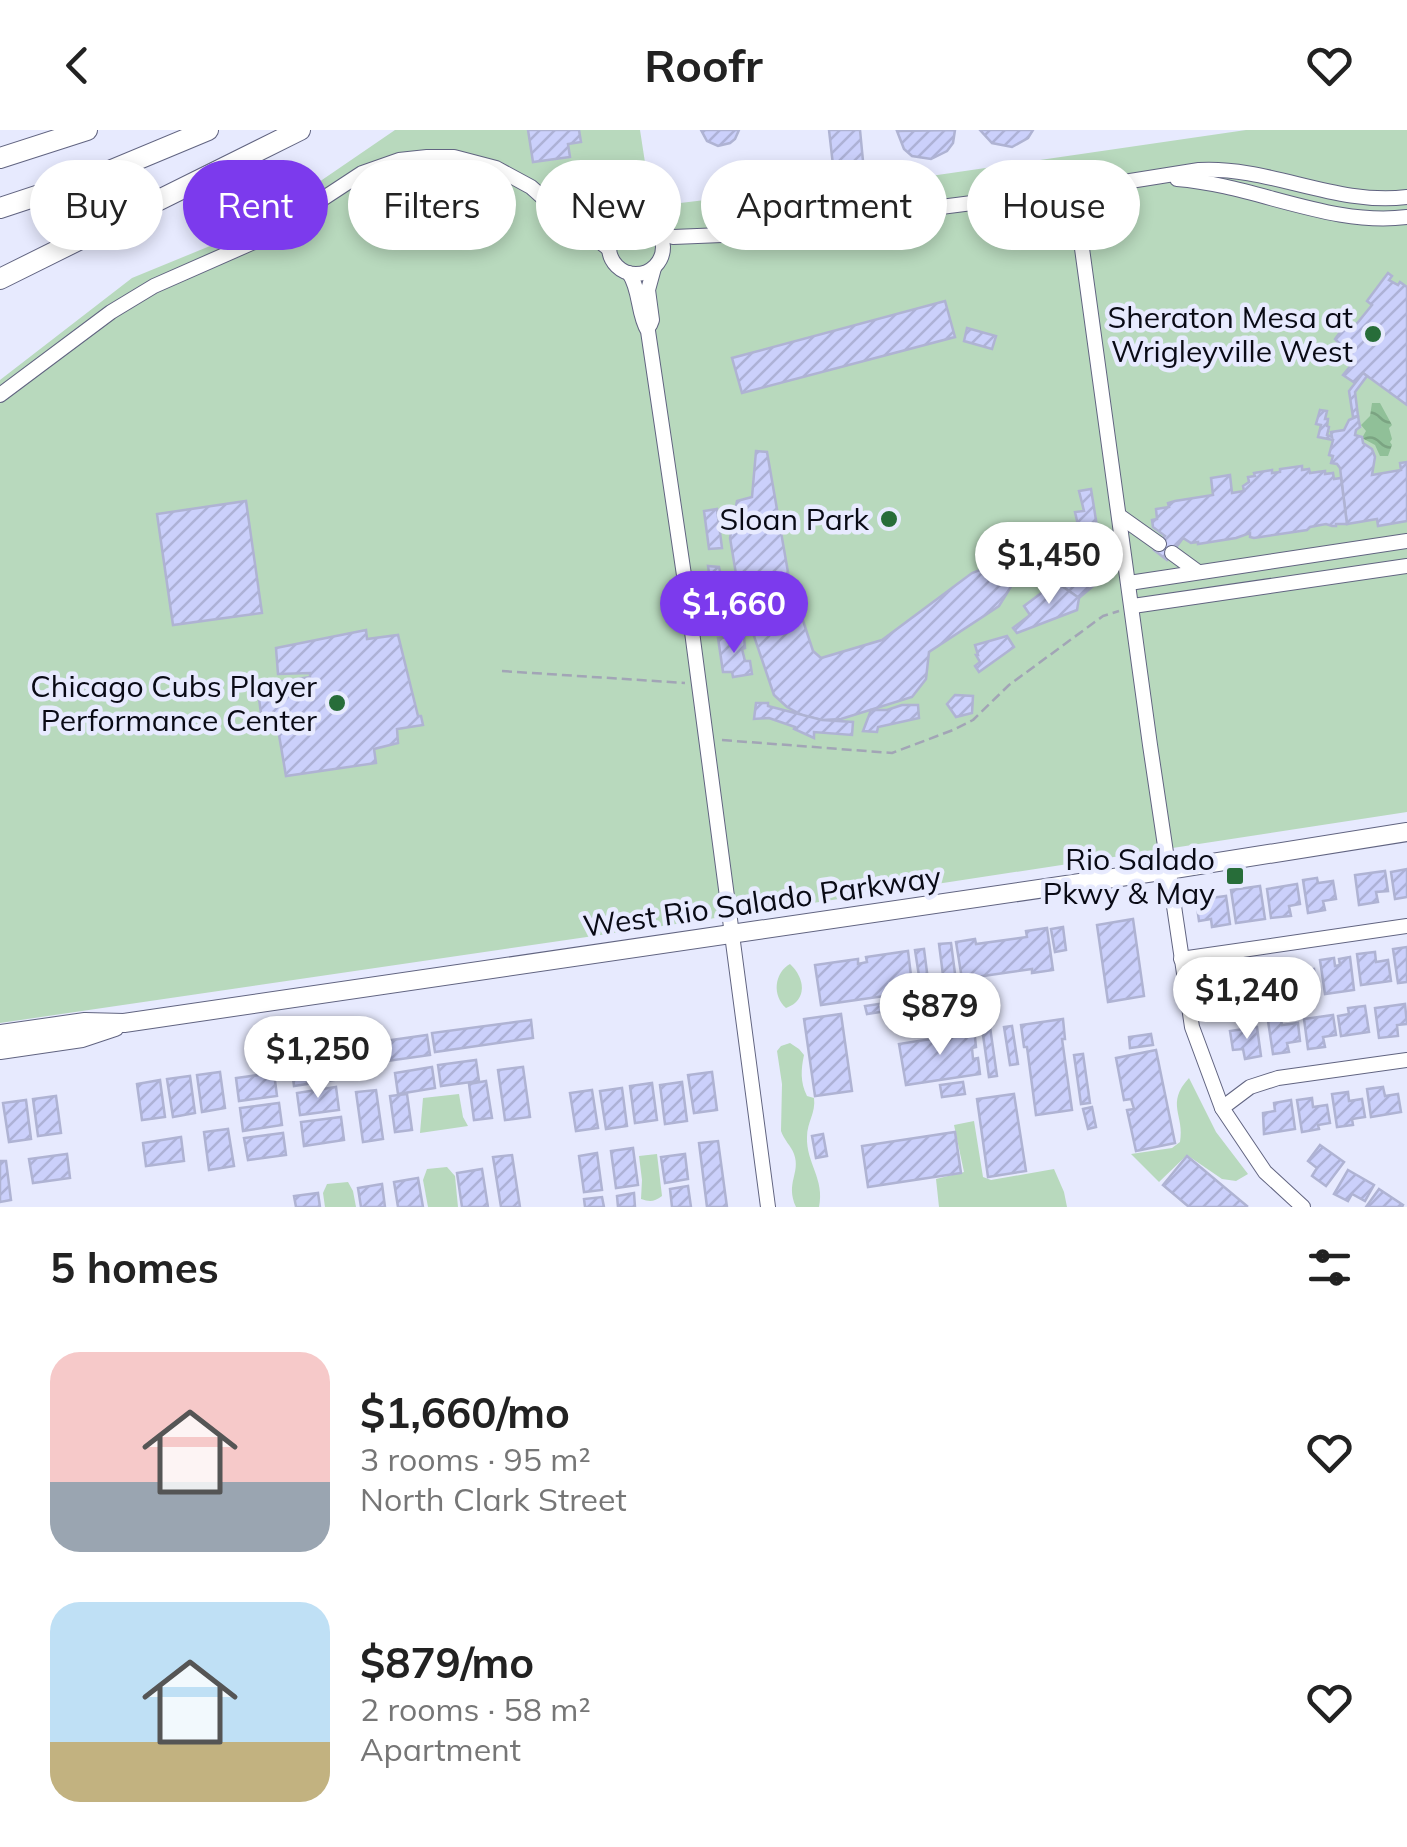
<!DOCTYPE html>
<html lang="en">
<head>
<meta charset="utf-8">
<style>
  body { margin:0; font-family:Mulish,sans-serif; background:#f6f6f6; color:#222; height:100vh; display:flex; flex-direction:column; font-size:38px; white-space:nowrap }
  * { box-sizing:border-box; margin:0 }
  p { font-size:32px; color:#767676 }
  .icon { flex:none; width:55px; height:55px; fill:none; stroke:currentColor; stroke-width:2; stroke-linecap:round; stroke-linejoin:round }
  .map { position:relative; height:1077px; overflow:hidden }
  .panel { display:flex; flex-direction:column; background:#fff; flex:1 }
  .panel>* { flex:none }
  .top-card { position:absolute; left:30px; top:30px; width:1348px; height:90px; display:flex; gap:20px }
  .price { position:absolute; translate:-50% -85px; padding:0 22px; border-radius:35px; background:#fff; color:#222; font-size:32px; line-height:65px; filter:drop-shadow(0 2px 5px #0008) }
  .price::after { content:''; position:absolute; left:50%; top:60px; width:30px; height:22px; margin-left:-15px; background:inherit; clip-path:polygon(0 0,100% 0,50% 100%) }
  .price.on { background:#7c3aed; color:#fff }
  ul { padding:0; list-style:none }
  li { display:flex; align-items:center; gap:30px; height:250px; padding:0 50px }
  li span { display:grid; place-items:center; flex:none; width:280px; height:200px; border-radius:30px; color:#555 }
  li>.icon { margin-inline-start:auto }
  span .icon { width:120px; height:120px; fill:#fffc; stroke-width:1 }
  li b { font-size:42px }
  h2 { display:flex; justify-content:space-between; align-items:center; height:120px; padding:0 50px; font-size:42px }
  .chip { padding:0 35px; border-radius:45px; background:#fff; box-shadow:0 5px 15px #0003; font-size:35px; line-height:90px }
  .chip.on { background:#7c3aed; color:#fff }
  header { display:flex; justify-content:space-between; align-items:center; height:130px; padding:0 50px; background:#fff; font-size:45px; font-weight:700 }
  .map>svg:first-child { display:block }
</style>
</head>
<body>
<header><svg class="icon" aria-label="back" viewBox="0 0 24 24"><path d="M15 5l-7 7 7 7"/></svg>Roofr<svg class="icon" aria-label="heart" viewBox="0 0 24 24"><path d="M12 20l-8-8c-3-5 5-10 8-4 3-6 11-1 8 4z"/></svg></header>
<div class="map">
<svg width="1407" height="1077" viewBox="0 0 1407 1077">
  <defs>
    <pattern id="water-waves" width="16" height="10" patternUnits="userSpaceOnUse" patternTransform="scale(2.5)"><rect width="16" height="10" fill="#90c098"/><path d="M0 5q4-4 8 0t8 0" fill="none" stroke="#7ba482"/></pattern>
    <pattern id="building-hatch" width="6" height="6" patternUnits="userSpaceOnUse" patternTransform="scale(2.5)"><rect width="6" height="6" fill="#cbd0fb"/><path d="M-1 1l2-2M0 6l6-6M5 7l2-2" fill="none" stroke="#adb1d6"/></pattern>
  </defs>
  <rect width="100%" height="100%" fill="#e7eafe"/>
  <g fill="#b8d9bd">
    <polygon points="395,0 640,0 648,52 655,76 739,66 773,69 1246,0 1407,0 1407,682 676,794 0,893 0,250 132,148 249,100"/>
    <path d="M790,834C805,848 808,870 786,878C772,866 774,843 790,834Z"/>
    <path d="M790,913L799,919L804,925C801,939 800,952 807,966L814,968C816,983 807,992 807,1007C806,1033 825,1049 819,1077H796C785,1053 801,1043 794,1024C791,1016 784,1010 781,1001L782,954L777,921L781,916Z"/>
    <path d="M1189,948L1216,1002L1248,1044L1236,1051L1222,1049L1187,1025L1159,1052L1131,1024L1172,1018L1180,1012C1185,985 1165,974 1189,948Z"/>
    <polygon points="459,964 463,987 468,996 420,1003 423,968"/>
    <polygon points="974,991 983,1047 991,1050 1054,1039 1064,1062 1067,1077 939,1077 936,1049 964,1042 954,995"/>
    <path d="M657,1024L662,1066C654,1072 650,1072 641,1069L642,1050L639,1026Z"/>
    <polygon points="447,1037 455,1046 458,1077 428,1077 423,1050 427,1039"/>
    <polygon points="348,1052 353,1061 356,1077 325,1077 323,1063 327,1054"/>
  </g>
  <polygon fill="url(#water-waves)" points="1372,273 1380,273 1392,295 1389,298 1392,309 1390,312 1392,315 1388,326 1380,326 1375,315 1362,308 1366,301 1361,295 1370,286"/>
  <g fill="url(#building-hatch)" stroke="#afb3d3" stroke-width="2.5">
    <polygon points="528,0 579,0 581,12 568,14 570,27 533,32"/>
    <polygon points="701,0 739,0 735,9 730,13 718,16 707,11"/>
    <polygon points="829,0 860,0 863,31 833,35"/>
    <polygon points="955,0 953,13 947,21 931,29 912,26 904,19 897,1"/>
    <polygon points="980,0 1033,0 1028,8 1012,17 992,13"/>
    <polygon points="1388,143 1392,146 1389,150 1398,155 1400,152 1407,157 1407,275 1363,243 1355,253 1343,245 1352,234 1335,221 1340,214 1335,209 1346,194 1352,199 1359,191 1372,175 1367,171"/>
    <polygon points="945,171 955,207 742,263 732,228"/>
    <polygon points="967,198 996,206 992,219 964,211"/>
    <polygon points="1363,243 1367,246 1355,262 1358,286 1353,287 1349,261"/>
    <polygon points="1320,280 1327,281 1325,289 1328,289 1327,296 1329,297 1327,305 1332,307 1331,302 1344,300 1349,290 1358,286 1360,297 1356,300 1355,305 1362,307 1363,313 1372,319 1375,327 1372,345 1401,340 1400,333 1407,332 1407,391 1378,396 1377,389 1347,394 1340,338 1337,334 1331,333 1333,326 1329,325 1333,310 1318,307 1321,295 1316,294"/>
    <polygon points="756,321 767,322 789,448 813,521 821,528 882,510 972,443 1023,423 1031,424 999,476 929,522 926,549 912,567 841,589 822,590 804,586 787,577 774,565 739,462 730,408 737,371 752,367"/>
    <polygon points="1302,336 1302,340 1309,339 1310,343 1325,341 1325,344 1333,343 1334,349 1341,348 1347,394 1336,394 1336,396 1332,396 1326,394 1310,397 1307,400 1254,408 1250,407 1250,403 1236,408 1198,414 1198,412 1191,413 1183,408 1167,430 1154,420 1165,406 1153,397 1152,390 1157,389 1156,379 1169,377 1168,373 1175,371 1213,365 1211,348 1230,345 1232,363 1244,361 1243,356 1249,352 1248,347 1255,346 1254,343 1272,340 1272,343 1280,342 1280,339"/>
    <polygon points="1091,359 1099,409 1088,410 1087,407 1081,408 1075,382 1084,381 1079,361"/>
    <polygon points="246,371 262,483 173,495 157,384"/>
    <polygon points="717,379 722,418 709,419 704,381"/>
    <polygon points="708,436 719,437 727,473 728,490 716,492"/>
    <polygon points="1071,441 1093,456 1079,468 1056,452"/>
    <polygon points="1056,452 1079,468 1077,480 1017,503 1013,498 1030,485 1024,476"/>
    <polygon points="366,500 367,509 398,505 418,586 421,586 423,595 397,599 398,613 374,619 376,633 286,646 278,599 285,593 284,588 262,591 258,561 280,557 278,552 310,547 310,543 278,544 276,518"/>
    <polygon points="744,506 745,518 742,519 745,531 750,531 752,544 733,547 732,542 723,542 718,508"/>
    <polygon points="1007,506 1014,517 979,542 975,536 980,532 976,525 978,525 975,515"/>
    <polygon points="955,565 973,566 972,583 956,587 947,574"/>
    <polygon points="756,573 768,573 768,576 822,590 853,592 852,605 814,602 814,608 794,599 795,597 769,588 754,589"/>
    <polygon points="902,575 918,575 919,588 878,597 877,602 863,601 871,580 887,580"/>
    <polygon points="1407,739 1407,767 1395,769 1391,742"/>
    <polygon points="1385,741 1388,761 1376,762 1378,772 1359,775 1355,745"/>
    <polygon points="1317,748 1318,753 1333,751 1336,769 1323,771 1325,780 1308,783 1303,750"/>
    <polygon points="1297,754 1300,774 1289,776 1291,786 1271,788 1267,759"/>
    <polygon points="1260,756 1265,789 1236,793 1231,760"/>
    <polygon points="1226,766 1230,794 1212,797 1211,789 1199,791 1196,770"/>
    <polygon points="1133,789 1144,866 1108,872 1097,795"/>
    <polygon points="1063,797 1066,820 1055,822 1051,799"/>
    <polygon points="1047,798 1053,840 1032,843 1032,839 962,849 956,812 975,809 976,814 1027,807 1026,801"/>
    <polygon points="951,813 957,859 945,861 939,814"/>
    <polygon points="1407,817 1407,852 1398,853 1393,819"/>
    <polygon points="924,819 929,858 921,859 915,820"/>
    <polygon points="908,821 913,862 821,875 815,835 858,829 858,834 867,832 866,827"/>
    <polygon points="1375,822 1376,832 1388,830 1391,851 1361,855 1357,824"/>
    <polygon points="1350,827 1354,860 1325,864 1320,830 1334,828 1335,836 1340,835 1339,829"/>
    <polygon points="1300,833 1302,841 1314,839 1317,862 1288,866 1283,835"/>
    <polygon points="1276,838 1280,869 1251,873 1246,841"/>
    <polygon points="1238,840 1242,870 1213,875 1210,855 1221,853 1219,843"/>
    <polygon points="906,870 906,878 867,884 865,876"/>
    <polygon points="1405,874 1407,894 1397,895 1398,906 1379,908 1375,878"/>
    <polygon points="1365,876 1369,902 1341,906 1338,886 1349,884 1348,878"/>
    <polygon points="841,884 852,961 815,966 804,889"/>
    <polygon points="1333,885 1336,905 1323,907 1325,917 1308,919 1304,889"/>
    <polygon points="1063,889 1065,909 1062,909 1072,980 1036,985 1027,917 1024,917 1021,895"/>
    <polygon points="531,890 533,908 435,922 432,903"/>
    <polygon points="1281,890 1282,895 1298,893 1300,911 1287,913 1289,922 1273,924 1268,891"/>
    <polygon points="1012,896 1018,934 1010,935 1004,897"/>
    <polygon points="990,897 997,946 989,947 982,898"/>
    <polygon points="1257,897 1261,926 1245,929 1243,919 1233,920 1230,901"/>
    <polygon points="974,898 976,917 972,918 973,929 978,928 980,944 906,955 899,914 957,905 956,900"/>
    <polygon points="1151,904 1153,915 1130,918 1129,907"/>
    <polygon points="427,905 430,925 344,937 342,917"/>
    <polygon points="1156,920 1175,1013 1136,1021 1127,980 1134,979 1131,969 1124,970 1116,928"/>
    <polygon points="1083,924 1090,973 1081,974 1074,925"/>
    <polygon points="331,927 334,950 294,956 291,933"/>
    <polygon points="476,930 479,951 441,956 438,935"/>
    <polygon points="432,937 435,958 398,964 395,943"/>
    <polygon points="523,937 530,987 505,990 498,940"/>
    <polygon points="220,942 225,978 202,982 197,945"/>
    <polygon points="712,942 717,980 694,983 688,945"/>
    <polygon points="274,943 277,966 239,971 236,948"/>
    <polygon points="190,946 195,983 173,987 167,949"/>
    <polygon points="160,950 165,987 142,990 137,954"/>
    <polygon points="486,951 492,988 474,990 469,954"/>
    <polygon points="682,952 687,991 665,994 660,955"/>
    <polygon points="963,952 965,964 942,967 940,955"/>
    <polygon points="652,953 657,990 635,993 630,956"/>
    <polygon points="336,957 339,980 300,985 297,963"/>
    <polygon points="1383,957 1385,966 1398,964 1401,982 1371,987 1367,959"/>
    <polygon points="622,958 627,996 606,999 600,961"/>
    <polygon points="376,960 383,1009 363,1012 356,962"/>
    <polygon points="592,960 598,998 576,1001 570,963"/>
    <polygon points="1348,962 1349,971 1362,969 1365,987 1352,989 1353,995 1337,997 1332,964"/>
    <polygon points="407,964 412,1000 395,1002 390,966"/>
    <polygon points="1014,964 1026,1041 988,1047 977,969"/>
    <polygon points="56,966 61,1003 38,1006 33,969"/>
    <polygon points="1312,968 1313,977 1327,975 1330,993 1318,995 1319,999 1302,1002 1297,970"/>
    <polygon points="26,970 31,1009 9,1012 3,973"/>
    <polygon points="1291,970 1295,999 1264,1004 1263,983 1275,981 1274,973"/>
    <polygon points="279,973 282,995 243,1001 240,978"/>
    <polygon points="1092,977 1096,997 1088,999 1083,979"/>
    <polygon points="341,987 344,1010 304,1016 301,992"/>
    <polygon points="228,999 234,1036 209,1040 204,1002"/>
    <polygon points="955,1002 961,1043 868,1057 862,1016"/>
    <polygon points="283,1003 286,1025 248,1030 244,1008"/>
    <polygon points="823,1004 827,1026 816,1028 812,1006"/>
    <polygon points="181,1007 184,1031 146,1036 143,1013"/>
    <polygon points="718,1011 727,1077 707,1077 699,1013"/>
    <polygon points="1320,1015 1344,1032 1326,1056 1312,1046 1317,1038 1308,1031"/>
    <polygon points="633,1018 638,1055 616,1058 611,1021"/>
    <polygon points="597,1023 602,1060 584,1062 579,1026"/>
    <polygon points="67,1024 70,1048 33,1053 29,1029"/>
    <polygon points="685,1024 688,1049 665,1053 661,1027"/>
    <polygon points="512,1025 520,1077 501,1077 493,1027"/>
    <polygon points="1187,1026 1247,1076 1246,1077 1189,1077 1163,1055"/>
    <polygon points="0,1031 6,1031 11,1070 0,1072"/>
    <polygon points="482,1039 488,1077 462,1077 457,1043"/>
    <polygon points="1348,1040 1374,1055 1365,1071 1352,1064 1348,1071 1334,1064"/>
    <polygon points="418,1048 423,1077 398,1077 394,1052"/>
    <polygon points="382,1054 385,1077 361,1077 358,1058"/>
    <polygon points="688,1056 691,1077 672,1077 670,1059"/>
    <polygon points="1379,1059 1403,1075 1402,1077 1366,1077"/>
    <polygon points="318,1063 320,1077 296,1077 294,1066"/>
    <polygon points="634,1063 635,1077 618,1077 617,1066"/>
    <polygon points="602,1067 604,1077 585,1077 584,1069"/>
  </g>
  <g fill="none" stroke-linecap="round" stroke-linejoin="round">
    <g stroke="#616481" stroke-width="16">
      <g id="minor">
        <path d="M1177,49C1255,55 1331,97 1407,87"/>
        <polyline points="1074,60 1150,615 1192,897 1222,978 1265,1042 1303,1077"/>
        <circle cx="636" cy="117" r="27"/>
        <path d="M658,100L673,107L722,105L1074,60L1199,40C1270,36 1335,76 1407,67"/>
        <path d="M629,143C641,161 637,183 648,201L689,479L768,1077"/>
        <polyline points="650,195 652,190 648,160 654,138"/>
        <polyline points="0,265 111,182 154,156 263,108 362,43 399,30 427,27 454,27 496,38 531,57 569,91 577,101 600,112 609,119"/>
        <polyline points="1121,387 1159,414"/>
        <polyline points="1172,423 1198,442"/>
        <polyline points="1129,453 1407,411"/>
        <polyline points="1133,476 1407,436"/>
        <polyline points="1181,829 1407,796"/>
        <polyline points="1222,978 1250,957 1278,948 1407,930"/>
      </g>
    </g>
    <g stroke="#616481" stroke-width="20">
      <g id="major">
        <polyline points="0,904 85,892 124,893 1168,740 1407,702"/>
        <polyline points="0,920 82,908 115,897"/>
      </g>
    </g>
    <g stroke="#616481" stroke-width="22">
      <g id="highway">
        <polyline points="0,28 87,0"/>
        <polyline points="0,78 100,45 208,0"/>
        <polyline points="0,149 300,0"/>
      </g>
    </g>
    <g stroke="#a2a5b6" stroke-width="2.5" stroke-dasharray="10 5" stroke-linecap="butt">
      <polyline points="502,541 685,553"/>
      <polyline points="722,610 892,623 953,600 973,590 1009,555 1103,486 1119,481"/>
    </g>
    <use href="#minor" stroke="#fff" stroke-width="14"/>
    <use href="#major" stroke="#fff" stroke-width="18"/>
    <use href="#highway" stroke="#fff" stroke-width="20"/>
  </g>
  <g fill="#276d39" stroke="#e7eafe" stroke-width="4">
    <circle cx="1373" cy="204" r="10"/>
    <circle cx="889" cy="389" r="10"/>
    <circle cx="337" cy="573" r="10"/>
    <rect x="1225" y="736" width="20" height="20" rx="5"/>
  </g>
  <g text-anchor="middle" dominant-baseline="central" stroke-width="9" stroke-linejoin="round" paint-order="stroke">
    <g font-size="30" fill="#090a15" stroke="#e7eafe" text-anchor="end">
      <text x="1353" y="187">Sheraton Mesa at<tspan x="1353" dy="34">Wrigleyville West</tspan></text>
      <text x="869" y="389">Sloan Park</text>
      <text x="317" y="556">Chicago Cubs Player<tspan x="317" dy="34">Performance Center</tspan></text>
      <text x="1215" y="729">Rio Salado<tspan x="1215" dy="34">Pkwy &amp; May</tspan></text>
    </g>
    <g font-size="30" fill="#090a15" stroke="#e7eafe">
      <text transform="translate(762 771) rotate(-8)">West Rio Salado Parkway</text>
    </g>
  </g>
</svg>
<b class="price" style="left:1049px;top:477px">$1,450</b>
<b class="price on" style="left:734px;top:526px">$1,660</b>
<b class="price" style="left:1247px;top:912px">$1,240</b>
<b class="price" style="left:940px;top:928px">$879</b>
<b class="price" style="left:318px;top:971px">$1,250</b>
<div class="top-card">
<a class="chip">Buy</a>
<a class="chip on">Rent</a>
<a class="chip">Filters</a>
<a class="chip">New</a>
<a class="chip">Apartment</a>
<a class="chip">House</a>
</div>
</div>
<section class="panel">
<h2>5 homes<svg class="icon" aria-label="filters" viewBox="0 0 24 24"><path d="M4 7h16M4 17h16"/><circle cx="9" cy="7" r="2"/><circle cx="15" cy="17" r="2"/></svg></h2>
<ul>
<li><span style="background:linear-gradient(#f6c9c9 65%,#9aa5b1 0)"><svg class="icon" aria-label="home" viewBox="0 0 24 24"><path d="M3 11l9-7 9 7M6 9v11h12V9"/></svg></span><div><b>$1,660/mo</b><p>3 rooms · 95 m²</p><p>North Clark Street</p></div><svg class="icon" aria-label="heart" viewBox="0 0 24 24"><path d="M12 20l-8-8c-3-5 5-10 8-4 3-6 11-1 8 4z"/></svg></li>
<li><span style="background:linear-gradient(#bfe0f5 70%,#c2b280 0)"><svg class="icon" aria-label="home" viewBox="0 0 24 24"><path d="M3 11l9-7 9 7M6 9v11h12V9"/></svg></span><div><b>$879/mo</b><p>2 rooms · 58 m²</p><p>Apartment</p></div><svg class="icon" aria-label="heart" viewBox="0 0 24 24"><path d="M12 20l-8-8c-3-5 5-10 8-4 3-6 11-1 8 4z"/></svg></li>
</ul>
</section>
</body>
</html>
